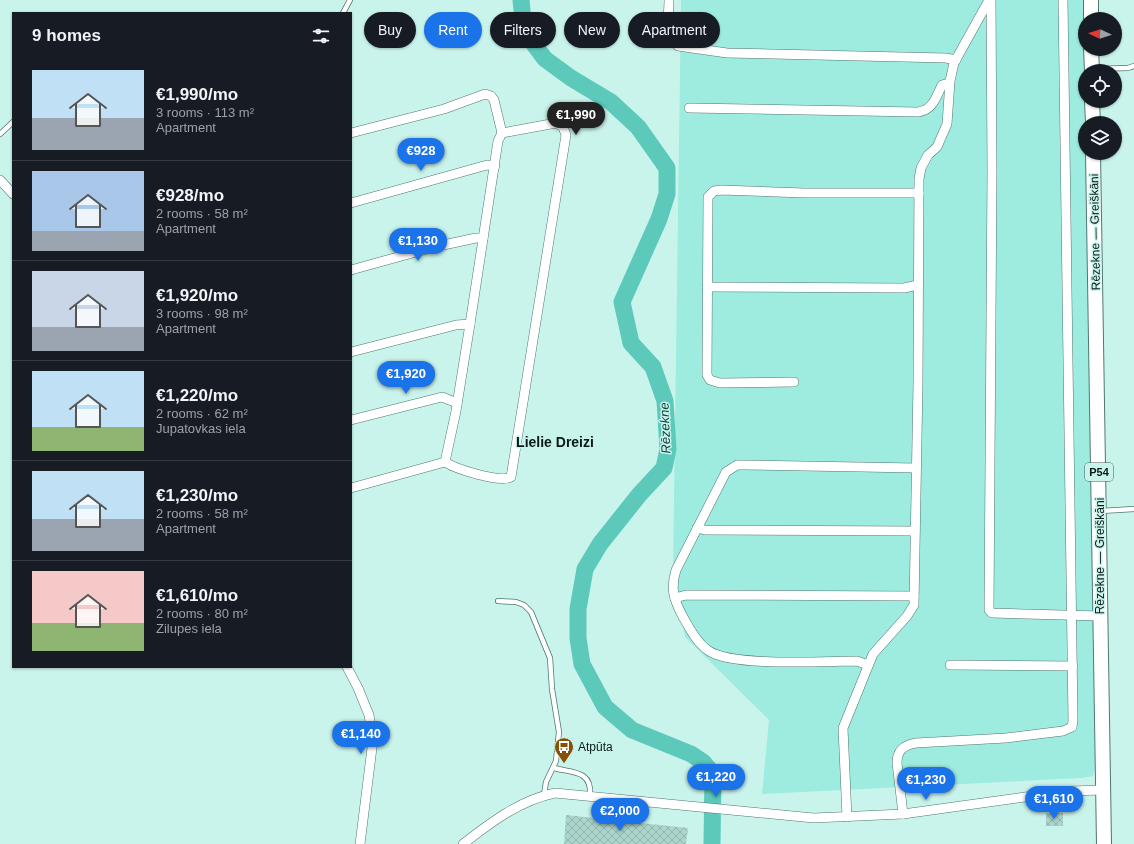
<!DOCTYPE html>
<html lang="en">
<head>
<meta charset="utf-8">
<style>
  body { margin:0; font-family:Arial,sans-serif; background:#242831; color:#f1f3f6; height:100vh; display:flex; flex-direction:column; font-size:15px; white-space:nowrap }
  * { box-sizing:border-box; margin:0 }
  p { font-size:13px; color:#9ea1a6 }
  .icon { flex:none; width:22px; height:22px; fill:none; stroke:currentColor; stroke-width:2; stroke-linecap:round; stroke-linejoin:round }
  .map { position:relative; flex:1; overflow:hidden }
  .drawer { position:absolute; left:12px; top:12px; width:340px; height:656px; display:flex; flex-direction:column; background:#171b24; border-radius:0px; box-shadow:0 1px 3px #0004 }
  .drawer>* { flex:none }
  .banner { position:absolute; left:364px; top:12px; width:380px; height:36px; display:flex; gap:8px }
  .needle { width:26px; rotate:274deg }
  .fabs { position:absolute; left:1078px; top:12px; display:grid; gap:8px }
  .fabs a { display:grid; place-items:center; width:44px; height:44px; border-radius:50%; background:#171b24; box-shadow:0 1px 3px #0004; font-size:20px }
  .price { position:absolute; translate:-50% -34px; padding:0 9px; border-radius:14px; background:#1a73e8; color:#fff; font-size:13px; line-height:26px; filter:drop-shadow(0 1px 2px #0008) }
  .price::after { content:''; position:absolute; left:50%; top:24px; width:12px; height:9px; margin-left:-6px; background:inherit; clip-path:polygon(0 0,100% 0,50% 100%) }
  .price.on { background:#222; color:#fff }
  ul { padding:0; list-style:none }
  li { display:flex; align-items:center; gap:12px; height:100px; padding:0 20px }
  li+li { border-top:1px solid #363941 }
  li span { display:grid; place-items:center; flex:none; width:112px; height:80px; border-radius:0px; color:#555 }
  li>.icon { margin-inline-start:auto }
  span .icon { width:48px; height:48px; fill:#fffc; stroke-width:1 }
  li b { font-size:17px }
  h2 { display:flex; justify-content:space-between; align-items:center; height:48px; padding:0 20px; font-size:17px }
  .pill { padding:0 14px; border-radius:18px; background:#171b24; box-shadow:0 1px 3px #0004; font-size:14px; line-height:36px }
  .pill.on { background:#1a73e8; color:#fff }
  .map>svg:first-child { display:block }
</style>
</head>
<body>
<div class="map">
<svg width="1134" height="844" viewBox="0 0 1134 844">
  <defs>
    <pattern id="building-cross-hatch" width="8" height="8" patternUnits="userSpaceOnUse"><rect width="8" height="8" fill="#abd4cc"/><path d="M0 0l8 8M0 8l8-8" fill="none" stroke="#92b5ae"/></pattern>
  </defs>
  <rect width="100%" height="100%" fill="#c9f4ec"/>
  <polygon fill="#9eecdf" points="681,0 1083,0 1095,738 1095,769 1093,776 1082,778 762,794 769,720 685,637 673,572"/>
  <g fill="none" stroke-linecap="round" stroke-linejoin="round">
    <polyline stroke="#5cc9ba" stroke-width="17" points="521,0 524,31 545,59 571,78 611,102 638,127 667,168 667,194 659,219 622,302 631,343 653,367 665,401 668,449 664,468 639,495 600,544 585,569 578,609 578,638 582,664 605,707 632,730 691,754 703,762 713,774 712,844"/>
  </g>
  <g fill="url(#building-cross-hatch)">
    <rect x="1046" y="813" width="17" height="13"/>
    <polygon points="566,815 688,828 686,844 564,844"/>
  </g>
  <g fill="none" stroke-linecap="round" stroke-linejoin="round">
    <g stroke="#507770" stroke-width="6">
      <g id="lane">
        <polyline points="343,13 350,0"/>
        <polyline points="1093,69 1128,68 1134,66"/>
        <polyline points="0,134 13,122"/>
        <polyline points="1101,511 1134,509"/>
        <polyline points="498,601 516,602 524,605 531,612 550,658 552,689 559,732 556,761 546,782 544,795"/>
        <path d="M554,768C572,773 592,770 590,795"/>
      </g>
    </g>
    <g stroke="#507770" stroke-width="10">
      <g id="street">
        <path d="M669,0C669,16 664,35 678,46L727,53L946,58L956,60"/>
        <polyline points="991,0 992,172 989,610 992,613 1100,616"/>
        <path d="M689,108L918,112C933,110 936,97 942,85L949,83"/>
        <polyline points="351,133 444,109 485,94 491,96 494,100 502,133"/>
        <polyline points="0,180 13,194"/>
        <polyline points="351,203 487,165 495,166"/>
        <polyline points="351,270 434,247 476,238 483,238"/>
        <polyline points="707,287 904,288 918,285"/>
        <polyline points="351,352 456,325 470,324"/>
        <polyline points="794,382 720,383 710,380 707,375 708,197 714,191 721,190 804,193 919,193"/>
        <polyline points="351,420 442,397 457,403"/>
        <path d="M351,488L445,462C456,469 499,483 511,477L566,135L563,127L556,123L502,133L498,141L470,324L456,411L445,462"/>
        <polyline points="697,528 705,530 915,531"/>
        <polyline points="675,598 686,595 914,596"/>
        <path d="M868,665L857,661C825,661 733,667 709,651C697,643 690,629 683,617C674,600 670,589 676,570L726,472L737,465H743L916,468"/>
        <polyline points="950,665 1073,666"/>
        <polyline points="347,667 358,688 369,715 373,740 360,844"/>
        <path d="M903,814L897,763C897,750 904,745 916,743L1006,738L1063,731L1072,727L1073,721L1063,0"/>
        <polyline points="847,817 843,728 873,654 907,616 914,605 918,383 919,179 921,168 928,155 937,147 947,124 950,81 954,63 989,0"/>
        <path d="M463,844C490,823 520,800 555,793L814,818L903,814L1025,797L1070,791L1103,790"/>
      </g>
    </g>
    <g stroke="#507770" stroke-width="16">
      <g id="primary">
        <polyline points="1091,0 1091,19"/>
        <polyline points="1091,49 1092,71"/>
        <polyline points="1092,101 1093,123"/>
        <polyline points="1093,153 1104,844"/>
      </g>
    </g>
    <use href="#lane" stroke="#fff" stroke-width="4.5"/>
    <use href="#street" stroke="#fff" stroke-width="9"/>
    <use href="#primary" stroke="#fff" stroke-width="14"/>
  </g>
  <defs>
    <g id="bus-pin" transform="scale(1)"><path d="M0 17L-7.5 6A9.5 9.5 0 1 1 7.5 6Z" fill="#894f06" stroke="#c9f4ec"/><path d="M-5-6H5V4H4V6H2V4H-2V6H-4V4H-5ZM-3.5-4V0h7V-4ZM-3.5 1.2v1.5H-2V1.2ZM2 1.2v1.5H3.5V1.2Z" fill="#fff"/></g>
  </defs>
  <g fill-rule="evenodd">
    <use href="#bus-pin" x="564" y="747"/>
  </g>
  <g text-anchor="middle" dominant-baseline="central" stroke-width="3" stroke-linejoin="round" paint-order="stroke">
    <rect fill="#c9f4ec" stroke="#435b57" stroke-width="1" x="1085" y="463" width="28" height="18" rx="3"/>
    <g font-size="11" font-weight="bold" fill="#091917">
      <text x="1099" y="472">P54</text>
    </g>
    <g font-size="12" fill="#091917" stroke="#c9f4ec">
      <text transform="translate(1095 232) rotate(-91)">Rēzekne — Greiškāni</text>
      <text transform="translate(1100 556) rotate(-90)">Rēzekne — Greiškāni</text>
    </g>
    <g font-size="12" fill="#091917" stroke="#c9f4ec" text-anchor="start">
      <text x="578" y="747">Atpūta</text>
    </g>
    <g font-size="13" font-style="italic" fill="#10423b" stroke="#c9f4ec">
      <text transform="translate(665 428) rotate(-92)">Rēzekne</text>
    </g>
    <g font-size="14" font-weight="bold" fill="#091917" stroke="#c9f4ec">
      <text x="555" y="442">Lielie Dreizi</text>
    </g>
  </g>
</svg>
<div class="fabs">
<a><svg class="needle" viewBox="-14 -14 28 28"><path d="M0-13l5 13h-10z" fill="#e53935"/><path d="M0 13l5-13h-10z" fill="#9ea1a6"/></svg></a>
<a><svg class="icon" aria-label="locate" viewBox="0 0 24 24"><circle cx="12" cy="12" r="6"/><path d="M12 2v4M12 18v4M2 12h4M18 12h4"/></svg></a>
<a><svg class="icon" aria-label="layers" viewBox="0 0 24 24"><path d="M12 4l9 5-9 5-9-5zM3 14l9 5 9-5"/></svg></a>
</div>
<b class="price on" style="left:576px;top:136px">€1,990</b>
<b class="price" style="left:421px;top:172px">€928</b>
<b class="price" style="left:418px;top:262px">€1,130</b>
<b class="price" style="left:406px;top:395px">€1,920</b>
<b class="price" style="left:361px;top:755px">€1,140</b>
<b class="price" style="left:716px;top:798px">€1,220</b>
<b class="price" style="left:926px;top:801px">€1,230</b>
<b class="price" style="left:1054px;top:820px">€1,610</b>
<b class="price" style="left:620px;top:832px">€2,000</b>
<div class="banner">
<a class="pill">Buy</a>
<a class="pill on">Rent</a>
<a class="pill">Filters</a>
<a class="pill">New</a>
<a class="pill">Apartment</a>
</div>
<section class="drawer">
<h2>9 homes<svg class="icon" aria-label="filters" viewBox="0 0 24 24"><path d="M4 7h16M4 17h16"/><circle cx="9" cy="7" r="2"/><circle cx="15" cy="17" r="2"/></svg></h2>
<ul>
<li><span style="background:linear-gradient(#bfe0f5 60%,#9aa5b1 0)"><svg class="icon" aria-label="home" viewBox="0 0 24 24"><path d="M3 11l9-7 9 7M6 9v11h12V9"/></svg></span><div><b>€1,990/mo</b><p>3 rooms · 113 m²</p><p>Apartment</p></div></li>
<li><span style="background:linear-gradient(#a9c7e8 75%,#9aa5b1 0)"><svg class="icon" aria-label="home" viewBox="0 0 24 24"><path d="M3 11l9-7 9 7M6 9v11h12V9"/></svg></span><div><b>€928/mo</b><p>2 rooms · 58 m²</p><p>Apartment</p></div></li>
<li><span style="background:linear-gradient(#c9d6e8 70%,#9aa5b1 0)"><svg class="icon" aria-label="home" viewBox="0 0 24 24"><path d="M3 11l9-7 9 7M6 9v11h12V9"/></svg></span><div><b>€1,920/mo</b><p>3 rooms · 98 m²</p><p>Apartment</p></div></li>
<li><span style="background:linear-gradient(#bfe0f5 70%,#8fb573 0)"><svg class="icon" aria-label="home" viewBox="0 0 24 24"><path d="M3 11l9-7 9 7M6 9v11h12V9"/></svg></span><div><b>€1,220/mo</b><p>2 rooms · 62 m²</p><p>Jupatovkas iela</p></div></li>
<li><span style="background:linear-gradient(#bfe0f5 60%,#9aa5b1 0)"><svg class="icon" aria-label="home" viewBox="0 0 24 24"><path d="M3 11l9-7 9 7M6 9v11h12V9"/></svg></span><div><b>€1,230/mo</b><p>2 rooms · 58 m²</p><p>Apartment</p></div></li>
<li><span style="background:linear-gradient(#f6c9c9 65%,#8fb573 0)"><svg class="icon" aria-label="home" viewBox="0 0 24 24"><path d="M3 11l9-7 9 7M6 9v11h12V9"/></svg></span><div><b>€1,610/mo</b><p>2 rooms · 80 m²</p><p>Zilupes iela</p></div></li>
</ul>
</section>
</div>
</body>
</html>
